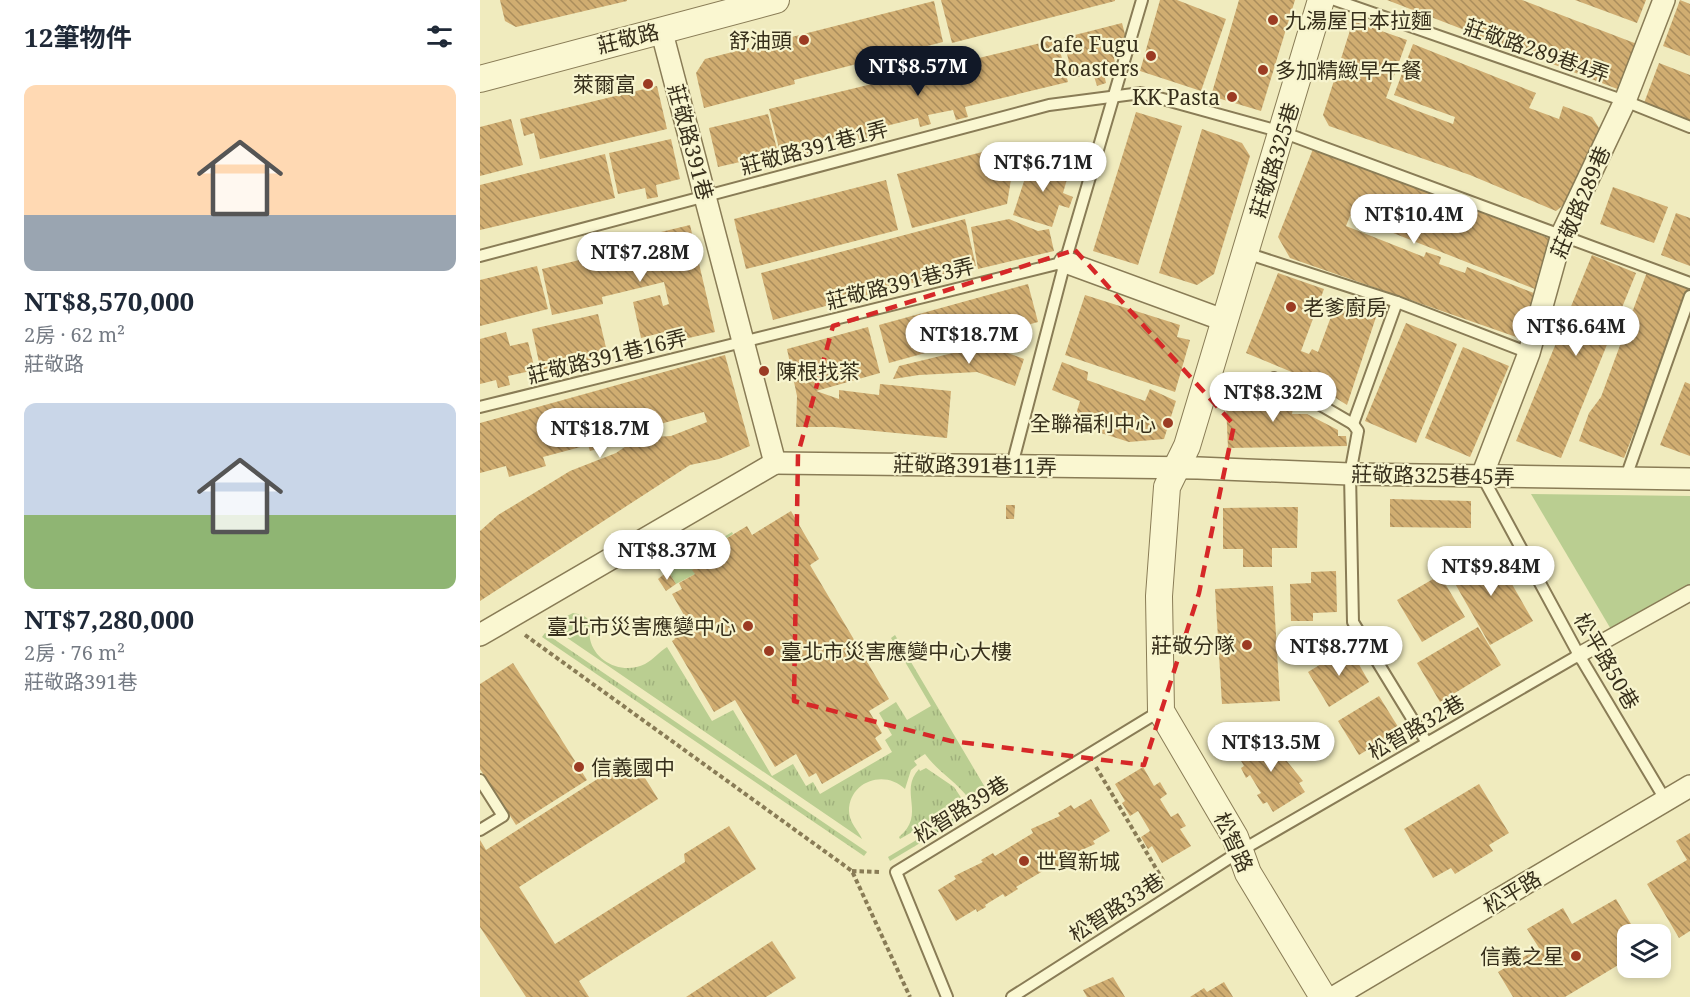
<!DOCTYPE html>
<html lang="zh-TW">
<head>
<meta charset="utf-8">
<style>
  body { margin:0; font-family:"Noto Serif","Noto Sans TC",serif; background:#f2f2f3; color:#1f2937; height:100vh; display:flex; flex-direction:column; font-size:22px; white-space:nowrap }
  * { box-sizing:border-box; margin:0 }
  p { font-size:20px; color:#747a83 }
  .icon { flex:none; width:33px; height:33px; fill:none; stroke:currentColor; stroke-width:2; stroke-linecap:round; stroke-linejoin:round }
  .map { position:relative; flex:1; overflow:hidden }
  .side { display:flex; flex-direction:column; background:#fff; width:480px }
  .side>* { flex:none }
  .fabs { position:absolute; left:1137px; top:924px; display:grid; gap:12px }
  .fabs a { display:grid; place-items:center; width:54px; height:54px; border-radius:12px; background:#fff; box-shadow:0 3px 9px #0003; font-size:30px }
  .price { position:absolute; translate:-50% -51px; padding:0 14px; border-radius:21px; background:#fff; color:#222; font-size:20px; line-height:39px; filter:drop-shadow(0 2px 3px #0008) }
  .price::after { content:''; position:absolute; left:50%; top:36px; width:18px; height:14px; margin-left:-9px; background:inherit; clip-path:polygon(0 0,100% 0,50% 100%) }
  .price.on { background:#111827; color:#fff }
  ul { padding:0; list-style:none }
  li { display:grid; align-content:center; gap:12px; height:318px; padding:0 24px }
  li span { display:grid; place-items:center; height:186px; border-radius:12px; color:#555 }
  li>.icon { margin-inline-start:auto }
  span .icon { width:108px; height:108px; fill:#fffc; stroke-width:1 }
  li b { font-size:26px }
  h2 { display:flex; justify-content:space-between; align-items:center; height:72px; padding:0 24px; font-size:26px }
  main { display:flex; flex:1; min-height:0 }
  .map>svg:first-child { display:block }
</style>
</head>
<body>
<main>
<section class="side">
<h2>12筆物件<svg class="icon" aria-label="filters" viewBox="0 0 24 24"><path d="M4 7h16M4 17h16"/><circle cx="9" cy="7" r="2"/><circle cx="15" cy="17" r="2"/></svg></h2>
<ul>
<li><span style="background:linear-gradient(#ffd9b3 70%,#9aa5b1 0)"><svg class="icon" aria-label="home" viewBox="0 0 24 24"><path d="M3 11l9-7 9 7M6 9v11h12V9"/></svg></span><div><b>NT$8,570,000</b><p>2房 · 62 m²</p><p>莊敬路</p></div></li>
<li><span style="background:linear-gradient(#c9d6e8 60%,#8fb573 0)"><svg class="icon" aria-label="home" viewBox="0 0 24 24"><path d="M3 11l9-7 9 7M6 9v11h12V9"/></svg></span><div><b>NT$7,280,000</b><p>2房 · 76 m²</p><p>莊敬路391巷</p></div></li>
</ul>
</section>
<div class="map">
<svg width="1210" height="997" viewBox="0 0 1210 997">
  <defs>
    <pattern id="grass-tufts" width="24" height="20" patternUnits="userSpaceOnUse" patternTransform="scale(1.5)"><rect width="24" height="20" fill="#bace91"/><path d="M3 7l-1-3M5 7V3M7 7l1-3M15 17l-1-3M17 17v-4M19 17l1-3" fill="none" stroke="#a0b17c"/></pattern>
    <pattern id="building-back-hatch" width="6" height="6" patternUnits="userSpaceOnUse" patternTransform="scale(1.5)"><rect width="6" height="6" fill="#d0ad71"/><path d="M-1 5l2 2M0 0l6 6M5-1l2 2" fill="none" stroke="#aa8d5c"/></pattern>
  </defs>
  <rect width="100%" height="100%" fill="#f0ebbe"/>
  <g fill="url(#grass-tufts)">
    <polygon points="252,532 253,534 239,543 244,551 213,570 215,574 196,584 188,571"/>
    <path d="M93,613C98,614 106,615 109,621C111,625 109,633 110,639C115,663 144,675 165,664C174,659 179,652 187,647L232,721L253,710L292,776L313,764L326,786L333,782L340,794L412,752L405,740L412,735L399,713L416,702L427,720L451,706L411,638L415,635L506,789L489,799C476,781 458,772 445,754L434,761L437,765L431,770L425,789C405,769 369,781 369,811C369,823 379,831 382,839L77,631L79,620Z"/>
    <polygon points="65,633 387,852 384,856 62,637"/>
    <path d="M446,768L474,787L484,802L420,839L419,837C447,814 418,792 439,769L440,771Z"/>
    <polygon points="510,796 512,800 410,861 408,857"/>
  </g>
  <polygon fill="#bace91" points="1051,494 1210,496 1210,586 1132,631"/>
  <g fill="url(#building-back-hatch)">
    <polygon points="20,0 147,0 147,1 36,27 25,21"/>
    <polygon points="461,0 635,0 635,1 472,43"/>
    <polygon points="680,0 697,0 746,19 721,91 660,71"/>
    <polygon points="759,0 815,0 781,111 731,96"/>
    <polygon points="907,0 1042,0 1157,44 1140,90"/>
    <polygon points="1095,0 1166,0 1157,23"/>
    <polygon points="1200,0 1210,4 1210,56 1183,46"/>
    <polygon points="454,1 463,42 314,80 315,84 224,108 216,73 225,59"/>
    <polygon points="873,21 927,40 906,98 935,110 973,124 975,117 914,95 933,44 1056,93 1049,108 1079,119 1083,106 1112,117 1119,128 1091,199 1076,211 990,175 849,126 843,115"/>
    <polygon points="642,23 646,38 640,56 634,58 636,67 623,70 626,83 617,86 613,73 593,78 583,38"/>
    <polygon points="577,39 588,82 485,107 488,117 476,120 473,110 448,115 451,124 440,127 438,118 390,130 392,140 380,144 377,133 332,144 335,155 324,158 322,146 300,152 289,109"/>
    <polygon points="1179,63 1210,75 1210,121 1164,103"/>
    <polygon points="177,86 187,129 60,159 54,133 44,136 40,119"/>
    <polygon points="656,112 702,126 658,265 613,251"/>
    <polygon points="288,114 298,153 273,159 276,172 263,175 260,162 238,167 229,128"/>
    <polygon points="31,119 43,165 0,176 0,127"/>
    <polygon points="722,129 762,143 770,156 734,274 717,285 679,273"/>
    <polygon points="191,139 200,179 176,185 178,197 167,199 165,188 138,194 129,153"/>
    <polygon points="537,143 527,204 432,228 417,174"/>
    <polygon points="833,149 1071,239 1060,291 870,216 866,226 944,257 946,252 961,257 959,264 985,273 987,267 1059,295 1042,339 810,258 798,237"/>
    <polygon points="125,154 135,198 0,230 0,185"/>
    <polygon points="552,157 590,169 583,193 593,197 589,208 579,205 572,227 533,215"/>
    <polygon points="406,180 418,230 266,269 254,219"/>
    <polygon points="1133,187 1188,207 1174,243 1120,224"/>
    <polygon points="1196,213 1210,218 1210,266 1181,255"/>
    <polygon points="485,219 496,266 293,320 281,273"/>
    <polygon points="529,219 558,231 569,229 574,251 498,269 491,227"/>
    <polygon points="210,225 235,332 191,342 188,331 161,338 153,302 180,295 183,306 189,304 184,282 122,297 123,304 72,315 62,269 112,257 110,249"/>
    <polygon points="1112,255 1156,273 1081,458 1036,441"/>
    <polygon points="57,266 68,309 0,326 0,280"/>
    <polygon points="1167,272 1210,289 1144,458 1099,441 1109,413 1121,397"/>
    <polygon points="798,273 844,289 821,351 829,354 832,349 838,352 856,303 896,317 867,405 819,375 766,353"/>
    <polygon points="548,284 558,322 409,363 399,325"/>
    <polygon points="605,295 700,325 697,337 710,340 695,392 585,355"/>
    <polygon points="118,314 128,356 61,372 52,329"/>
    <polygon points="926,323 977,344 936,443 885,421"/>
    <polygon points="388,327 400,373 336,391 359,399 359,390 399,395 400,384 471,391 467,438 354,427 316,427 317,396 307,349"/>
    <polygon points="26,332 30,346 48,342 55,370 28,376 30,385 18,388 16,380 0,384 0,339"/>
    <polygon points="506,345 544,359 535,386 497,372 439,375 413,379 419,366"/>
    <polygon points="983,347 1029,366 990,457 945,438"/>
    <polygon points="245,355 270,446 239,459 210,465 0,601 0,531 18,515 90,471 136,453 158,438 191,436 227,422 224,412 136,436 139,443 110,451 108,445 63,457 66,466 29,477 26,466 0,473 0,423"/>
    <polygon points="582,362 608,372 607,380 665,401 670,389 696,401 684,439 649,442 593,424 600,401 572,390"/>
    <polygon points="768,380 769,389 782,388 783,397 802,395 804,409 813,408 812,414 827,414 858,430 858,436 866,436 867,446 748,448 746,404 755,403 754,381"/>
    <polygon points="1205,382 1210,384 1210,456 1180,445"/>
    <polygon points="910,499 991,501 991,528 910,527"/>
    <polygon points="526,505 535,505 534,519 526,519"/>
    <polygon points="818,507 817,548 792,548 792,567 763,567 763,549 743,549 743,508"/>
    <polygon points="311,511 339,559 330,565 409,699 389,711 402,733 395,738 402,749 342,784 336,773 329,777 316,754 295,767 255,700 234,712 192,641 195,639 191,632 206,623 212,629 192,594 202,589 199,583 215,574 212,570 244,551 239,543 267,526 272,535"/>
    <polygon points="1012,549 1053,621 1010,645 969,573"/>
    <polygon points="188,571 196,584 186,591 178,579"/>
    <polygon points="856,571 857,612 833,613 833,621 811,621 810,584 831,583 831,572"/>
    <polygon points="960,575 985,617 942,642 917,600"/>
    <polygon points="793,586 800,701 742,704 735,589"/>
    <polygon points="998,627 1021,665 960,702 937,663"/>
    <polygon points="869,647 889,682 849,707 828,672"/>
    <polygon points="33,663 107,780 36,825 0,769 0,684"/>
    <polygon points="899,696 920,730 879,755 858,721"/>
    <polygon points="790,734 810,757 806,760 823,781 819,783 825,792 793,812 787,802 783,804 777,795 781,793 770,775 766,778 761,768 764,766 757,754"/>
    <polygon points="152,757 178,799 39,887 75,944 205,862 204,854 249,826 276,869 99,981 109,997 46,997 0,927 0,840 6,850"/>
    <polygon points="663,767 674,786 680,782 687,794 680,799 691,817 698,813 706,826 700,829 711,846 682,863 672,846 668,849 661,837 670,831 658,811 650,816 642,803 645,801 635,784"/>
    <polygon points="999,784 1029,833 1009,845 1013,851 975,874 971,868 953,878 924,829"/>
    <polygon points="611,799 630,831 613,841 615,844 584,858 586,861 575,868 573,865 536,887 538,889 525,897 523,894 505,905 506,907 497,912 496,909 476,921 458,890 476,879 474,876 503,862 501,860 513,853 515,856 553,833 551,829 580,816 578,813 591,805 594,809"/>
    <polygon points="1210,833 1210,931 1199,938 1167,884 1207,860 1196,841"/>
    <polygon points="1136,899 1157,934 1148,934 1148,966 1143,969 1140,964 1085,997 1033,997 1018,972 1059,948 1047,929 1083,908 1092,924"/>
    <polygon points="292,941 316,978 286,997 206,997"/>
    <polygon points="633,977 645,997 607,997 603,990"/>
    <polygon points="744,982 753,997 710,997 724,988 727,992"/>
  </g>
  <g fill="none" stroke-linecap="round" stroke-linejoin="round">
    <g stroke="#897c56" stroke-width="14">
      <g id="service">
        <polyline points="855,0 1145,101 1210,127"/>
        <polyline points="766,253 917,302 1049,353"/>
        <polyline points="0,256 569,105 661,93 802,132 1210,283"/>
        <polyline points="794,378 873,424 917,302"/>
        <polyline points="0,407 585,262"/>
        <polyline points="873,424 878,431 870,474 873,622 947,743"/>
        <polyline points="532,465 585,262 662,0"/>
        <polyline points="1002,476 1099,655 1186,801"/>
        <polyline points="1146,477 1210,296"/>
        <polyline points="0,780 23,816 0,830"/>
        <polyline points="467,997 416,872 680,711"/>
        <polyline points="532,997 762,850 1099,655"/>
      </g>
    </g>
    <g stroke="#897c56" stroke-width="18">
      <polyline id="pedestrian" points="1099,655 1210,593"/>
    </g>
    <g stroke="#897c56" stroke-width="24">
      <g id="minor">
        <polyline points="181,29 295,463"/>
        <polyline points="585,262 746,321"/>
        <polyline points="295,463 718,468 870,474 1210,479"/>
        <polyline points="1002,476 1049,353 1082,234 1145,101 1184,0"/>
        <polyline points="0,635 295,463"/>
        <polyline points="854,997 1210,786"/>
      </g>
    </g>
    <g stroke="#897c56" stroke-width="28">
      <g id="tertiary">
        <polyline points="841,0 707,446 687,487 679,596 681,711 755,837 768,873 843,997"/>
        <polyline points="0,79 296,0"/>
      </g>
    </g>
    <g stroke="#897c56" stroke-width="4" stroke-dasharray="4.5 3" stroke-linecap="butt">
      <polyline points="45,635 372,871 430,997"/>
      <polyline points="616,767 684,882"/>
      <polyline points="372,871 401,872"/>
    </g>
    <use href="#service" stroke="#faf7d1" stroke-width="10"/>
    <use href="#pedestrian" stroke="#faf7d1" stroke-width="15"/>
    <use href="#minor" stroke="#faf7d1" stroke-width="21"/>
    <use href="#tertiary" stroke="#faf7d1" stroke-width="26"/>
  </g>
  <path fill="none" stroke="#d62828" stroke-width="4.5" stroke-dasharray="12 8" stroke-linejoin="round" d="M595,250L754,425L719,593L664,765L471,741L314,701L318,454L353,326Z"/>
  <g fill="#9b3b23" stroke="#f7f4ce" stroke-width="2">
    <circle cx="793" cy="20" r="6"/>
    <circle cx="324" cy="40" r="6"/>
    <circle cx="671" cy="56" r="6"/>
    <circle cx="783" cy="70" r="6"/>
    <circle cx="168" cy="84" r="6"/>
    <circle cx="752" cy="97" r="6"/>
    <circle cx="811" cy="307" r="6"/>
    <circle cx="284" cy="371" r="6"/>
    <circle cx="688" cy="423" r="6"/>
    <circle cx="268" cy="626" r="6"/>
    <circle cx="767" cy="645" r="6"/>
    <circle cx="289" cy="651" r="6"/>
    <circle cx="99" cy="767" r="6"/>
    <circle cx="544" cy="861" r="6"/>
    <circle cx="1096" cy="956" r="6"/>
  </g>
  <g text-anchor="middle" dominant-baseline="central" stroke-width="4.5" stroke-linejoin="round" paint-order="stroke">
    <g font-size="21" fill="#372f1b" stroke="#f7f4ce" text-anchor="end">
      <text x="805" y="20" text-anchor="start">九湯屋日本拉麵</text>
      <text x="312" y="40">舒油頭</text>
      <text x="659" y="44">Cafe Fugu<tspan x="659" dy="24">Roasters</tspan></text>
      <text x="795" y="70" text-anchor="start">多加精緻早午餐</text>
      <text x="156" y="84">萊爾富</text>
      <text x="740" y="97">KK Pasta</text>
      <text x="823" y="307" text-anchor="start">老爹廚房</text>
      <text x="296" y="371" text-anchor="start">陳根找茶</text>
      <text x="676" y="423">全聯福利中心</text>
      <text x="256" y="626">臺北市災害應變中心</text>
      <text x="755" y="645">莊敬分隊</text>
      <text x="301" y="651" text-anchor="start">臺北市災害應變中心大樓</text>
      <text x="111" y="767" text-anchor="start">信義國中</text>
      <text x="556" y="861" text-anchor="start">世貿新城</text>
      <text x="1084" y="956">信義之星</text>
    </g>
    <g font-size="21" fill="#372f1b" stroke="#f7f4ce">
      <text transform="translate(148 38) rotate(-14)">莊敬路</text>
      <text transform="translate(1057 50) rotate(19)">莊敬路289巷4弄</text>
      <text transform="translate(211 142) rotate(75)">莊敬路391巷</text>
      <text transform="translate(334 147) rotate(-15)">莊敬路391巷1弄</text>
      <text transform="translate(794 160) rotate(-73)">莊敬路325巷</text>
      <text transform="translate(1100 202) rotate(-67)">莊敬路289巷</text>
      <text transform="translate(420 283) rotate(-14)">莊敬路391巷3弄</text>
      <text transform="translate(127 356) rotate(-14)">莊敬路391巷16弄</text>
      <text transform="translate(495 465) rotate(1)">莊敬路391巷11弄</text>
      <text transform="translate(953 475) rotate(1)">莊敬路325巷45弄</text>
      <text transform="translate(1127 661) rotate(60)">松平路50巷</text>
      <text transform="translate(936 727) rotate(-30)">松智路32巷</text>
      <text transform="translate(481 809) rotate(-32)">松智路39巷</text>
      <text transform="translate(754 842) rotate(65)">松智路</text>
      <text transform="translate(1032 892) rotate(-31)">松平路</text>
      <text transform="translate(636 907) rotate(-33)">松智路33巷</text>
    </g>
  </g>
</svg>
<div class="fabs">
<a><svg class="icon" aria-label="layers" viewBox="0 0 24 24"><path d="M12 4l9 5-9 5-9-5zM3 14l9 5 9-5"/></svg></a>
</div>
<b class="price on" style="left:438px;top:97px">NT$8.57M</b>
<b class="price" style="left:563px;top:193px">NT$6.71M</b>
<b class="price" style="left:934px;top:245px">NT$10.4M</b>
<b class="price" style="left:160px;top:283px">NT$7.28M</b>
<b class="price" style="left:1096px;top:357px">NT$6.64M</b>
<b class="price" style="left:489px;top:365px">NT$18.7M</b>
<b class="price" style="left:793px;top:423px">NT$8.32M</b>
<b class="price" style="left:120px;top:459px">NT$18.7M</b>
<b class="price" style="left:187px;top:581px">NT$8.37M</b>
<b class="price" style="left:1011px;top:597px">NT$9.84M</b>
<b class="price" style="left:859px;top:677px">NT$8.77M</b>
<b class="price" style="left:791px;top:773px">NT$13.5M</b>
</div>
</main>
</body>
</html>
